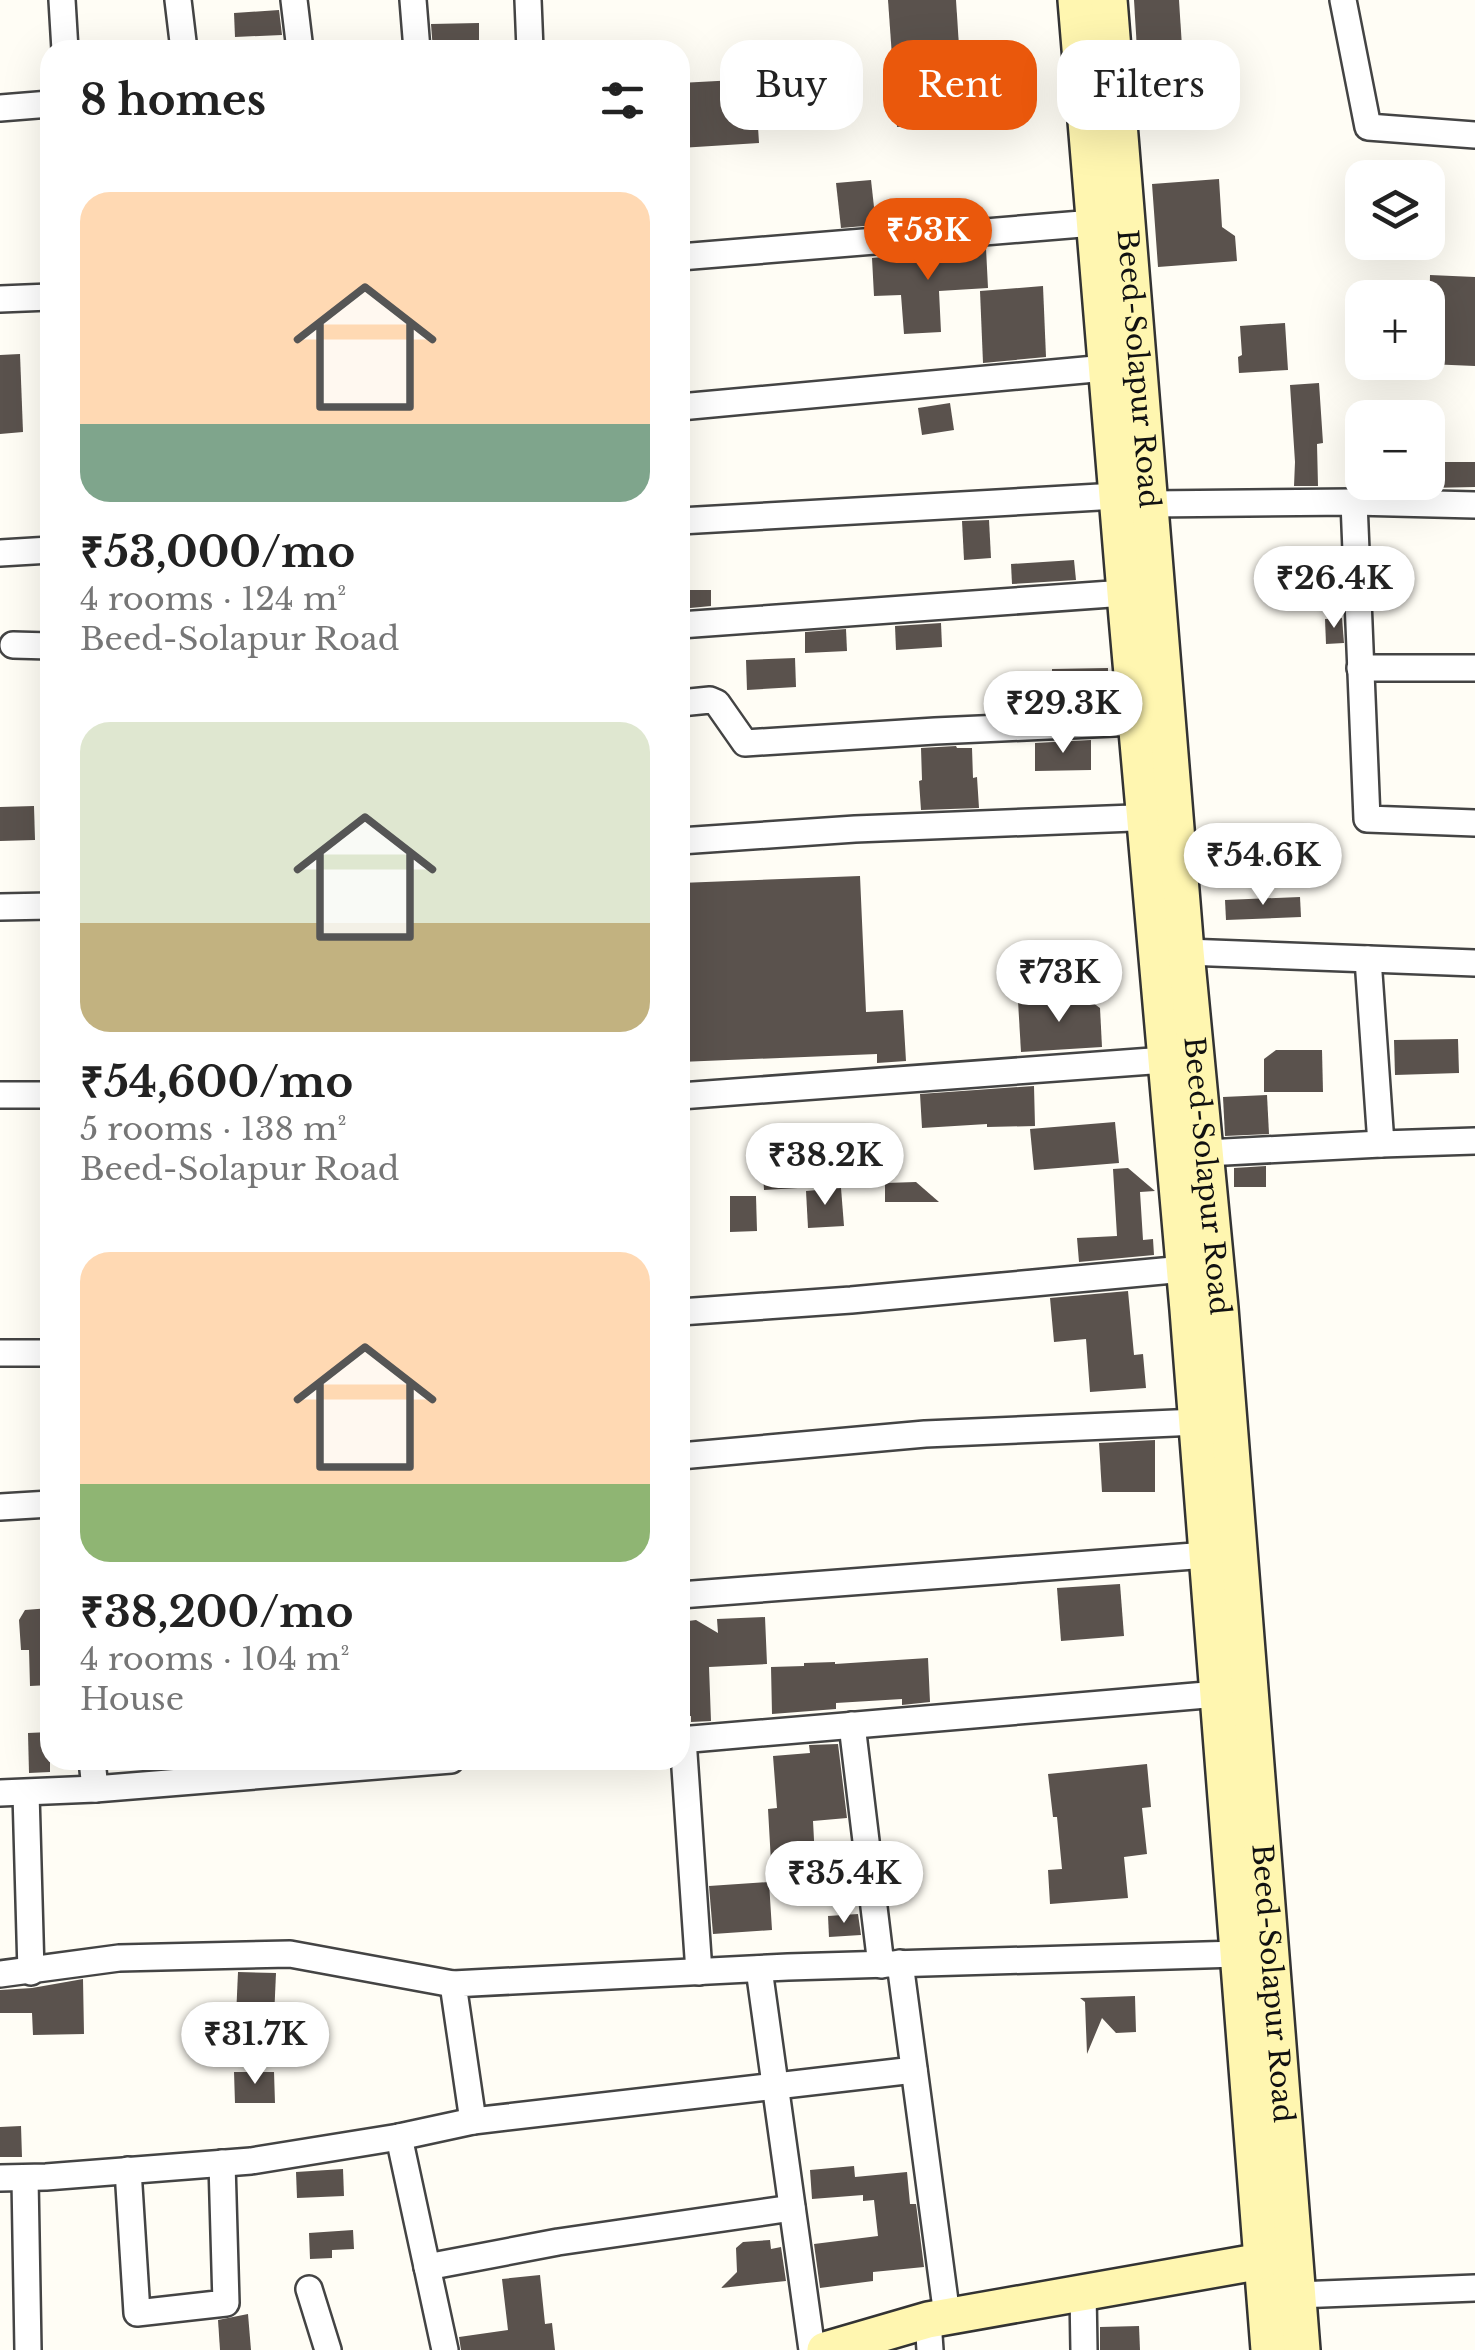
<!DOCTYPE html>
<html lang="en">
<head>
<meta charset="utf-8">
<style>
  body { margin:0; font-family:"Libre Baskerville",serif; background:#f2f2f2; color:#222; height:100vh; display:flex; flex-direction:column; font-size:38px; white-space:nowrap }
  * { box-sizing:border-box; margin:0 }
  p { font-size:32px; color:#767676 }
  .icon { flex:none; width:55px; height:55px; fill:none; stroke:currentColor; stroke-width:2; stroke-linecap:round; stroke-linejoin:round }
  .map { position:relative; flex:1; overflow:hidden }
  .drawer { position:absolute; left:40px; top:40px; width:650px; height:1730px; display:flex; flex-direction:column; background:#fff; border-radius:30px; box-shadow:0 10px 40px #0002 }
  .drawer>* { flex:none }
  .hud { position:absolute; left:720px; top:40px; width:605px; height:90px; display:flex; gap:20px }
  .buttons { position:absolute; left:1345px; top:160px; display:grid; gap:20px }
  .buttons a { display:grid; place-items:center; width:100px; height:100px; border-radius:20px; background:#fff; box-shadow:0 10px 40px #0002; font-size:50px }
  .price { position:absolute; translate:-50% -85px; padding:0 22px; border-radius:35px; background:#fff; color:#222; font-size:32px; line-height:65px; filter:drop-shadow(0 2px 5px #0008) }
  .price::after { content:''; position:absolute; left:50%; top:60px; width:30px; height:22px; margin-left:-15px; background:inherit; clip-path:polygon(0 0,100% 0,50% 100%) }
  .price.active { background:#ea580c; color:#fff }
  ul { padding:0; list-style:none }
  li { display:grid; align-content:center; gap:20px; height:530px; padding:0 40px }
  li span { display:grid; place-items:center; height:310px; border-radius:30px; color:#555 }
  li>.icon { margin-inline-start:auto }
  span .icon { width:180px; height:180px; fill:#fffc; stroke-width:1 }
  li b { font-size:42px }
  h2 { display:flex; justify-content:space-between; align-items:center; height:120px; padding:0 40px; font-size:42px }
  .chip { padding:0 35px; border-radius:30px; background:#fff; box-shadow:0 10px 40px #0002; font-size:35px; line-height:90px }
  .chip.active { background:#ea580c; color:#fff }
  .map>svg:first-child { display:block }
</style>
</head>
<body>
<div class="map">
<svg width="1475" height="2350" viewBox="0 0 1475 2350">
  <rect width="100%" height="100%" fill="#fffdf5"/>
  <g fill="#5a524d">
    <polygon points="888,0 956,0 964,123 897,127"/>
    <polygon points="1134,0 1179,0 1182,47 1137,50"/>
    <polygon points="279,10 282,35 235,37 234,13"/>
    <polygon points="479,23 479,50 433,50 431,24"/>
    <polygon points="755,79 759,143 680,148 680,83"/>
    <polygon points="1219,179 1222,227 1235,236 1237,261 1158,267 1152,184"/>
    <polygon points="871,180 876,225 841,228 836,183"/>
    <polygon points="986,248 988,288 939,291 941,332 904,334 901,295 874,296 872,258 949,251 957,258 964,250"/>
    <polygon points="1430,275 1475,277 1475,366 1428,364"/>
    <polygon points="1043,286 1046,357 983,363 980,291"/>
    <polygon points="1285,323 1288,370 1239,373 1238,357 1242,355 1240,326"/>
    <polygon points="20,354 23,432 0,434 0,355"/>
    <polygon points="1319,383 1323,443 1317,444 1318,486 1294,486 1295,462 1290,385"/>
    <polygon points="950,403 954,430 922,435 918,408"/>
    <polygon points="1428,462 1475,462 1475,487 1428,488"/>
    <polygon points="989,520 991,558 964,560 962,521"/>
    <polygon points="1074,560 1076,580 1012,584 1011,564"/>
    <polygon points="680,590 711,590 711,606 680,609"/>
    <polygon points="1342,618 1344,643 1326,644 1325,619"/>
    <polygon points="941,623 942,647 896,650 895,626"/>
    <polygon points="846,629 847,651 805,653 805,632"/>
    <polygon points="795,658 796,687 747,690 746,660"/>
    <polygon points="1108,668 1108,707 1052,709 1052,669"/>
    <polygon points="1091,740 1091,770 1035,771 1035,743"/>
    <polygon points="956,746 957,748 972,748 973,778 977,777 979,808 921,810 919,781 922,780 921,748"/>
    <polygon points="34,806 35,840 0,841 0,807"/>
    <polygon points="860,876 866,1012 903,1010 906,1061 877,1063 877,1054 680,1062 680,883"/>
    <polygon points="1300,897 1301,917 1226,920 1225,900"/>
    <polygon points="1085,997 1100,1008 1102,1047 1021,1052 1018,1001"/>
    <polygon points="1458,1039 1459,1073 1395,1075 1394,1040"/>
    <polygon points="1276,1050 1322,1050 1323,1092 1264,1092 1264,1059"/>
    <polygon points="1034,1086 1035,1126 987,1127 987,1124 922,1128 920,1094"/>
    <polygon points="1267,1095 1269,1134 1225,1136 1223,1097"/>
    <polygon points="1115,1122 1119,1163 1034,1170 1030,1129"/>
    <polygon points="812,1156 815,1187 764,1190 762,1160"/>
    <polygon points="1266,1166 1266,1187 1234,1187 1234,1168"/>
    <polygon points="1128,1168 1155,1191 1140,1192 1143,1240 1153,1239 1154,1255 1079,1262 1077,1238 1117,1236 1113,1169"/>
    <polygon points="916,1182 939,1202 885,1202 885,1183"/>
    <polygon points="841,1188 844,1226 808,1228 806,1191"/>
    <polygon points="730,1196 756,1196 757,1231 730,1232"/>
    <polygon points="1128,1291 1134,1355 1143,1354 1146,1388 1090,1392 1086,1339 1054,1342 1050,1298"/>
    <polygon points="1155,1440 1155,1492 1102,1492 1099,1443"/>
    <polygon points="1120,1584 1124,1636 1061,1641 1057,1588"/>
    <polygon points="50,1608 50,1685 30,1686 29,1650 21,1650 19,1620 25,1610"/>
    <polygon points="765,1617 767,1664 709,1667 711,1721 691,1722 691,1716 680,1717 680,1622 696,1620 718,1633 717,1619"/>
    <polygon points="928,1658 930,1702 902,1705 902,1699 836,1703 836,1709 772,1714 771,1667 804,1666 804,1663 835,1662 835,1664"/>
    <polygon points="50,1732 50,1772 29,1773 28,1733"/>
    <polygon points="838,1744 847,1818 813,1821 815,1859 771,1862 768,1809 777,1808 773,1756 810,1753 809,1745"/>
    <polygon points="1147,1764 1151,1807 1142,1808 1147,1854 1124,1857 1128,1898 1050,1904 1048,1870 1062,1869 1057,1817 1053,1817 1048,1774"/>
    <polygon points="769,1882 772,1930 713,1934 709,1886"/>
    <polygon points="858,1914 861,1935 829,1937 828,1916"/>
    <polygon points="238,1972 276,1973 274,2018 236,2017"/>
    <polygon points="83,1979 84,2034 33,2035 32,2013 0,2013 0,1990 32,1988"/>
    <polygon points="1135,1996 1136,2032 1116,2033 1102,2018 1087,2054 1085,2002 1080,1998"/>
    <polygon points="234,2072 274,2072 275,2103 235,2103"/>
    <polygon points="21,2126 22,2157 0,2157 0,2127"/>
    <polygon points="854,2166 855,2177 907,2172 910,2204 916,2204 924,2267 873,2272 873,2281 820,2288 814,2244 878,2236 874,2200 863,2201 863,2195 812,2199 810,2170"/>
    <polygon points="343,2169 344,2196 297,2198 296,2172"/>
    <polygon points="353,2230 354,2249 332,2250 332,2258 310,2259 309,2233"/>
    <polygon points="770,2240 771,2249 781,2247 786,2281 721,2288 737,2272 736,2248 743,2242"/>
    <polygon points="540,2275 545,2324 552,2323 555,2350 461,2350 459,2337 508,2330 502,2279"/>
    <polygon points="248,2314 251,2350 220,2350 218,2320"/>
    <polygon points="1139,2326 1140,2350 1100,2350 1100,2327"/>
  </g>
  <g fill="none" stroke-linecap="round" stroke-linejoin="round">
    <g stroke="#444" stroke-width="30">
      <g id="street">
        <polyline points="62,0 65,50"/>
        <polyline points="178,0 184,50"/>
        <polyline points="294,0 300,50"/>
        <polyline points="413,0 417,50"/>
        <polyline points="528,0 530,50"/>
        <polyline points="1343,0 1368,127 1475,135"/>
        <polyline points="0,108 50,104"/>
        <polyline points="680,257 1094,223"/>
        <polyline points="0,299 50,297"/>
        <polyline points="680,407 1106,368"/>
        <polyline points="1354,502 1367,819 1475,823"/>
        <polyline points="1150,504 1354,502 1475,505"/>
        <polyline points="680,521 1117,496"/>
        <polyline points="0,553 50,550"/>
        <polyline points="680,625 1125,593"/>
        <polyline points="13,645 50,646"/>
        <polyline points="1360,668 1475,668"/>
        <polyline points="680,703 710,700 717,703 745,743 935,731 1136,722"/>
        <polyline points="680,841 855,829 1133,818 1144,814"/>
        <polyline points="0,907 50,906"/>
        <polyline points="1186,952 1475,963"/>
        <polyline points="1368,959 1381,1144 1475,1141"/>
        <polyline points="0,1095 50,1095"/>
        <polyline points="680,1096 1165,1060"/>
        <polyline points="1206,1153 1381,1144"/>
        <polyline points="680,1312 851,1300 1184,1269"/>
        <polyline points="0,1353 50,1353"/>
        <polyline points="680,1456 925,1434 1197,1422"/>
        <polyline points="0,1507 50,1504"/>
        <polyline points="680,1595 1207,1555"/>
        <polyline points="852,1725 881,1965"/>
        <polyline points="683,1739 699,1972"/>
        <polyline points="680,1740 1218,1694"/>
        <polyline points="92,1760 95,1789"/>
        <polyline points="0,1793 95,1789 451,1760"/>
        <polyline points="26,1793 31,1972"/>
        <polyline points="900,1963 947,2316"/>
        <polyline points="759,1969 812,2350"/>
        <polyline points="0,1974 119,1958 290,1954 453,1984"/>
        <polyline points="473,2121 914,2070"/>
        <polyline points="399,2137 445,2350"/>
        <polyline points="128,2170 137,2313 226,2303 222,2163"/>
        <polyline points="0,2178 46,2177 251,2161 399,2137 473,2121 453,1984 788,1967 1238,1954"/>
        <polyline points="25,2178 28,2350"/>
        <polyline points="427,2267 558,2242 792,2208"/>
        <polyline points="309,2289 328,2350"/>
        <polyline points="1083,2292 1084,2350"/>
        <polyline points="1297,2295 1475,2288"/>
        <polyline points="928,2320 930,2350"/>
      </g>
    </g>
    <g stroke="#333" stroke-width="40">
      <g id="secondary">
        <polyline points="1076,0 1127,617 1188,1310 1269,2350"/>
        <path id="s1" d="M1109,0L1186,952L1220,1308L1302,2350"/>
        <polyline points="825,2350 928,2320 1262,2261"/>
      </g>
    </g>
    <use href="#street" stroke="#fff" stroke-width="25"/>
    <use href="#secondary" stroke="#fff6b0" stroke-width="35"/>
  </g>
  <g text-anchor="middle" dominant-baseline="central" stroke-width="10" stroke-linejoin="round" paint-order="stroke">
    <g font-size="28" fill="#111" stroke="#fff">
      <text stroke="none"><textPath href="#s1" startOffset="370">Beed-Solapur Road</textPath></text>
      <text stroke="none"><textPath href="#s1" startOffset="1180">Beed-Solapur Road</textPath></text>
      <text stroke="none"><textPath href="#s1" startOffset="1990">Beed-Solapur Road</textPath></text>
    </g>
  </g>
</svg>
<div class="buttons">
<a><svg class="icon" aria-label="layers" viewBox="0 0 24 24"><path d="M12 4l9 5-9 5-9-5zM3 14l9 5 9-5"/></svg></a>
<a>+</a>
<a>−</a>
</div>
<b class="price active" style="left:928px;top:283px">₹53K</b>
<b class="price" style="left:1334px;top:631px">₹26.4K</b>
<b class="price" style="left:1063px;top:756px">₹29.3K</b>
<b class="price" style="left:1263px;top:908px">₹54.6K</b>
<b class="price" style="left:1059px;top:1025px">₹73K</b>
<b class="price" style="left:825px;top:1208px">₹38.2K</b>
<b class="price" style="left:844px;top:1926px">₹35.4K</b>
<b class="price" style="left:255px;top:2087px">₹31.7K</b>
<div class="hud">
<a class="chip">Buy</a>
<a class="chip active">Rent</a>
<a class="chip">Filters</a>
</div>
<section class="drawer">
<h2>8 homes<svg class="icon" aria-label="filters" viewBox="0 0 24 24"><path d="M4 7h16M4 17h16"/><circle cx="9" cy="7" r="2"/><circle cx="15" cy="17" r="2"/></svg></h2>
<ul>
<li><span style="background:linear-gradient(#ffd9b3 75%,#7fa58c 0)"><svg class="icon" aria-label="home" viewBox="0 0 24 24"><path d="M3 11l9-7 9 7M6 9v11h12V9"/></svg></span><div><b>₹53,000/mo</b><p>4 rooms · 124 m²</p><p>Beed-Solapur Road</p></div></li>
<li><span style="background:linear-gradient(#dfe7d0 65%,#c2b280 0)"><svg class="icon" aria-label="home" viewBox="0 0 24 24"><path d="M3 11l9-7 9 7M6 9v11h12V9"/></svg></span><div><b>₹54,600/mo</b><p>5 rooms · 138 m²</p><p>Beed-Solapur Road</p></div></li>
<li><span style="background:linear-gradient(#ffd9b3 75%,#8fb573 0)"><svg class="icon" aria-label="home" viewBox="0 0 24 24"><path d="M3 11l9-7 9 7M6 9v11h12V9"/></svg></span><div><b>₹38,200/mo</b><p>4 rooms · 104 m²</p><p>House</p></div></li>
</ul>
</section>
</div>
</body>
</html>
